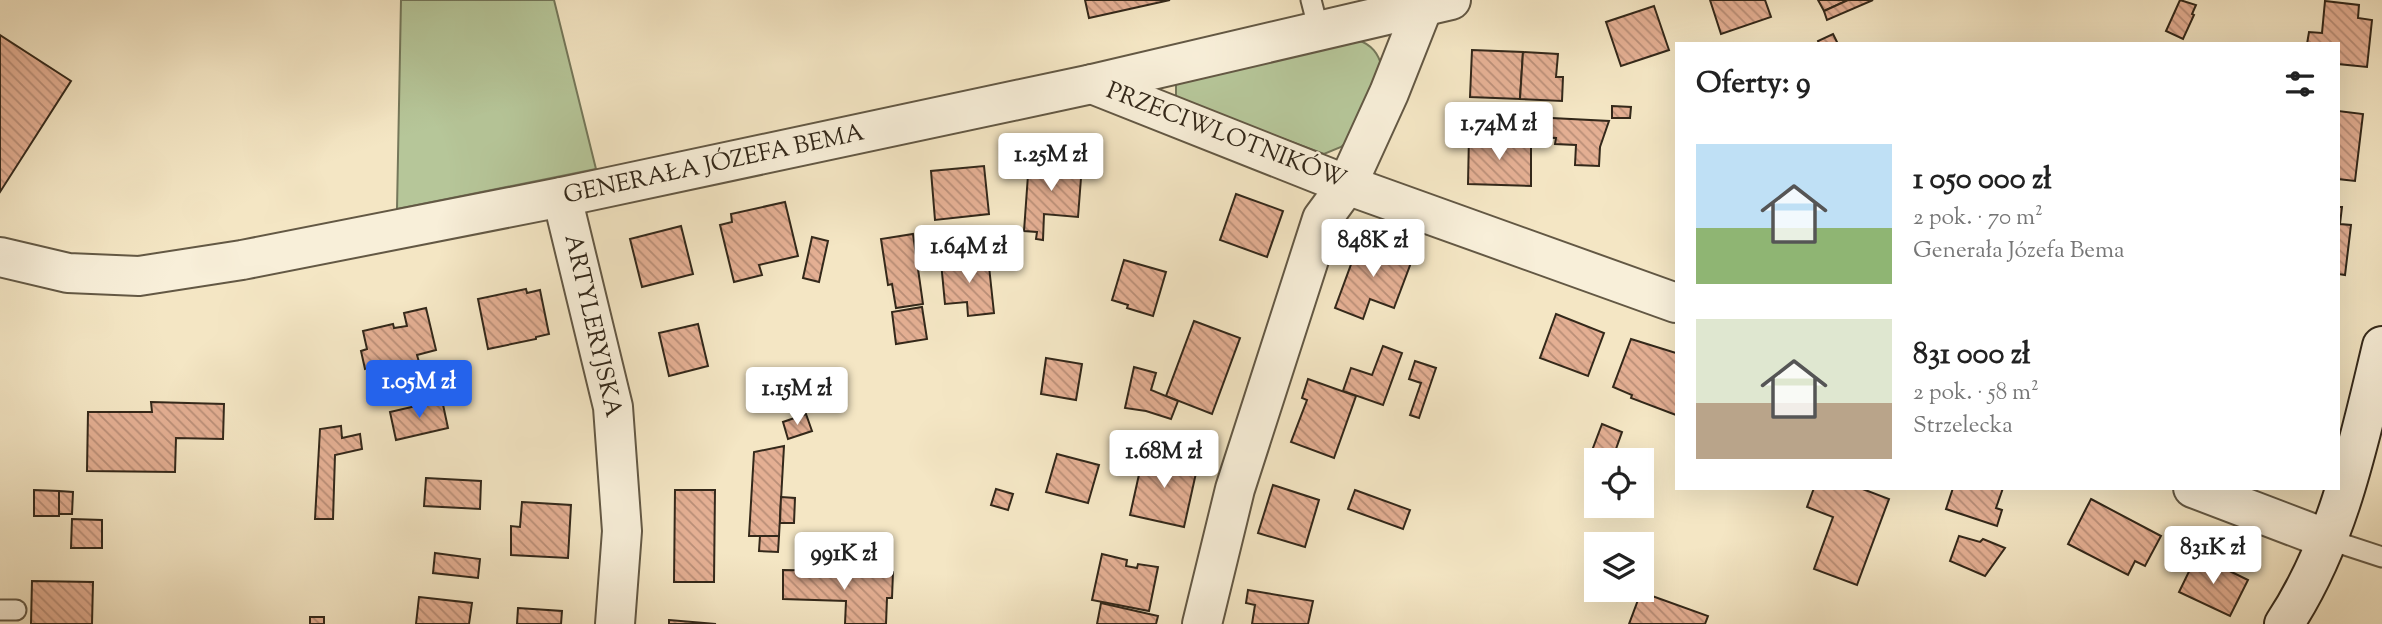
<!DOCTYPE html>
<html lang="pl">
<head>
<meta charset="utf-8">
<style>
  body { margin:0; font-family:"Sorts Mill Goudy",serif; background:#f6f6f6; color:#222; height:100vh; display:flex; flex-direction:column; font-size:26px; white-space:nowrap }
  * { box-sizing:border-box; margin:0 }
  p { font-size:23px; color:#767676 }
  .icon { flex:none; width:38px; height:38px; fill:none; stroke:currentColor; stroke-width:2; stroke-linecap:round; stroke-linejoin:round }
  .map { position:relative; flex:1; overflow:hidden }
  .sheet { position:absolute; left:1675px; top:42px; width:665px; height:448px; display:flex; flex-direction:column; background:#fff; border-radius:0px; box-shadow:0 7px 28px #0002 }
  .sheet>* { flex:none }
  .controls { position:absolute; left:1584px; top:448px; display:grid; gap:14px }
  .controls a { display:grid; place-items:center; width:70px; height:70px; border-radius:0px; background:#fff; box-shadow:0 7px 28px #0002; font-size:35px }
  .price { position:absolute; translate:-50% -60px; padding:0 16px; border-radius:7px; background:#fff; color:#222; font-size:23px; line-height:46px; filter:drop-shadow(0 2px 4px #0008) }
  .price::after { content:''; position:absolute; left:50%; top:42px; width:21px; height:16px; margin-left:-10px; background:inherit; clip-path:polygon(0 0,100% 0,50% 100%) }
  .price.active { background:#2563eb; color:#fff }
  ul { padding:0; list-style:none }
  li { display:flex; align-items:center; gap:21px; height:175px; padding:0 21px }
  li span { display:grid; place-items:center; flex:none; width:196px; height:140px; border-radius:0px; color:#555 }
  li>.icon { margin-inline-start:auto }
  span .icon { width:84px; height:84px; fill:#fffc; stroke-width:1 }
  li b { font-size:30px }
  h2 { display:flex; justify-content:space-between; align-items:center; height:84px; padding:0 21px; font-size:30px }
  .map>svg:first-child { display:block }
</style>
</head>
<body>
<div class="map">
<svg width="2382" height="624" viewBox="0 0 2382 624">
  <defs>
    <pattern id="building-back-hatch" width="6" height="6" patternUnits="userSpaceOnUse" patternTransform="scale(1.75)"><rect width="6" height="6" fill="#e4af93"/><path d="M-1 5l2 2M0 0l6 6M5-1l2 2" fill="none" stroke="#b98e77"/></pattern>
  </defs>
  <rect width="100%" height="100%" fill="#f4e6c4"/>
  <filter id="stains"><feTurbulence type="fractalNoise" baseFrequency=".00286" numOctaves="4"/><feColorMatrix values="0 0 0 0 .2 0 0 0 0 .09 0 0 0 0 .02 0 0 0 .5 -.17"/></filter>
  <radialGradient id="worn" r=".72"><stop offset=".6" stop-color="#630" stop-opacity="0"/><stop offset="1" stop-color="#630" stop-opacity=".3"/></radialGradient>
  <g fill="#b6c699" stroke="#74775a" stroke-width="2">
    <polygon points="401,0 554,0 596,169 397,209"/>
    <path d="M1358,40C1372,45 1378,53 1382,67L1349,140L1341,147L1324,154L1176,99V85L1180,79Z"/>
  </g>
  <g fill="url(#building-back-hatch)" stroke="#33281a" stroke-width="2">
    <polygon points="1085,0 1170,0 1089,18"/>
    <polygon points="1710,0 1765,0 1771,17 1721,34"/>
    <polygon points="1818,0 1848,0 1824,11"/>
    <polygon points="1848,0 1873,0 1827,20 1824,11"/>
    <polygon points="2180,0 2196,5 2192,14 2194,15 2183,39 2166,31"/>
    <polygon points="2325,1 2359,5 2358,18 2372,20 2367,67 2338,64 2338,44 2307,44 2309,32 2322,33"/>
    <polygon points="1654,6 1669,50 1621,66 1606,22"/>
    <polygon points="1833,34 1838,44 1819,44 1818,41"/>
    <polygon points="0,35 71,81 0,192"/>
    <polygon points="1472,50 1523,52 1520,99 1470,97"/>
    <polygon points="1523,52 1558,54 1556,77 1563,77 1562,101 1520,99"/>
    <polygon points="1612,106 1631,107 1630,118 1612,118"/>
    <polygon points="2338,111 2363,114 2355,181 2338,179"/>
    <polygon points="1532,117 1609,121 1600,147 1599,166 1575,165 1576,145 1555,144 1556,138 1531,137"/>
    <polygon points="1469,135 1496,136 1496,143 1519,144 1519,137 1527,137 1526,145 1531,145 1531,186 1468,184"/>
    <polygon points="1029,161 1082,165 1078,217 1044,214 1043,240 1036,239 1037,232 1024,231"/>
    <polygon points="984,166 989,214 935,220 931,171"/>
    <polygon points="1236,194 1283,211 1267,257 1220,240"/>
    <polygon points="785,202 798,256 759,265 762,275 734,282 720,225 732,222 731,214"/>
    <polygon points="2338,207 2342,207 2340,224 2351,225 2345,275 2338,274"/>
    <polygon points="681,226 693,274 642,287 630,239"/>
    <polygon points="913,234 923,304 896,308 892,284 888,285 881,239"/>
    <polygon points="812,237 828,241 819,282 803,278"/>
    <polygon points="1360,240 1412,260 1394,308 1370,299 1363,319 1335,308"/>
    <polygon points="988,257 994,313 968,316 967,302 945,304 941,262"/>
    <polygon points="1124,260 1166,272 1153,316 1127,308 1128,305 1112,300"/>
    <polygon points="526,289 527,293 540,290 549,334 536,337 536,339 488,349 478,299"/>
    <polygon points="922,307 927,339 896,344 892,312"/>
    <polygon points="426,308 436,350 417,355 423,376 376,387 371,367 365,369 361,351 367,349 363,331 393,324 394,328 407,326 404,313"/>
    <polygon points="1556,314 1604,333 1588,376 1540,358"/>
    <polygon points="1194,321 1240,338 1212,414 1166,396"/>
    <polygon points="698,324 708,366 669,376 659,333"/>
    <polygon points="1631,339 1676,353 1676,415 1631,398 1632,395 1613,387"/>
    <polygon points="1383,346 1402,353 1383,405 1343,391 1351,368 1372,375"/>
    <polygon points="1046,358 1082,364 1076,400 1041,394"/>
    <polygon points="1415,361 1436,368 1419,418 1410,415 1421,383 1409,379"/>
    <polygon points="1134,367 1156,373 1151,390 1178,401 1171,419 1146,411 1125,408"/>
    <polygon points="1308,379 1356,396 1334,458 1291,442 1307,400 1302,398"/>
    <polygon points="442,400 448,428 396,440 390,412"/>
    <polygon points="151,402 224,404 223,439 176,438 175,472 87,471 88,412 152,412"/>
    <polygon points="806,414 812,431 788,439 783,422"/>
    <polygon points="1602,424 1622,432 1612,460 1602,460 1590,456"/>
    <polygon points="341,426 342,438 360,434 362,449 335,455 333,519 315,519 320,429"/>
    <polygon points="784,446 779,536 749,536 754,452"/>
    <polygon points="1144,452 1198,464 1184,527 1130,515"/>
    <polygon points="1057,454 1099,465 1088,503 1046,492"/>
    <polygon points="426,478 481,481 480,509 424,506"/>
    <polygon points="1273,485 1319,500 1305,547 1258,533"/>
    <polygon points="1814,488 1860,488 1889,499 1857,585 1814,569 1833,517 1807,507"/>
    <polygon points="1953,488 2003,488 1996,508 2002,510 1997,526 1946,509"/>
    <polygon points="996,489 1013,494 1008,510 991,505"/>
    <polygon points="34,490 59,491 59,516 34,516"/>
    <polygon points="675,490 715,490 714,582 674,582"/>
    <polygon points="1355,490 1410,510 1403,529 1348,509"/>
    <polygon points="59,491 73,492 72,514 59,514"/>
    <polygon points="781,497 795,498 794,523 780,523"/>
    <polygon points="2091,499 2161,536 2145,566 2135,561 2128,575 2068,544"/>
    <polygon points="522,502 571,505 568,558 511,555 511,526 520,527"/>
    <polygon points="72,519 102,520 102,548 71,548"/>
    <polygon points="760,536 779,536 778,552 759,551"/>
    <polygon points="1959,536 1980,542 1983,539 2005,548 1985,576 1950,561"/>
    <polygon points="435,553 480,559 478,578 433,573"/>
    <polygon points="1102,554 1127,560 1126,566 1137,568 1138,564 1158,567 1149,611 1092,600"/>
    <polygon points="2197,555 2248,580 2230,616 2179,592"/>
    <polygon points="783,570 893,572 892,598 887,598 886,624 845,624 846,601 783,599"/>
    <polygon points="32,581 93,582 92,624 31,624"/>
    <polygon points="1248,590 1313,601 1308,624 1252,624 1255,605 1246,603"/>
    <polygon points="1641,592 1708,616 1705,624 1629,624"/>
    <polygon points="419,597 472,603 469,624 416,624"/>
    <polygon points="1101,603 1158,616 1156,624 1097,624"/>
    <polygon points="518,608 562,611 561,624 517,624"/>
    <rect x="310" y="617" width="14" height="7"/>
    <polygon points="669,620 716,624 669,624"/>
  </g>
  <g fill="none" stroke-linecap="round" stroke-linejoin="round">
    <g stroke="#635844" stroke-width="23">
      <g id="lane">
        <polyline points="1311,0 1319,31"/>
        <polyline points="2327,539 2382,557"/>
        <polyline points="0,610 16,610"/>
      </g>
    </g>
    <g stroke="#635844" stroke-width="42">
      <g id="street">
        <polyline points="1092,84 1347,185 1676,303"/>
        <polyline points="562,197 613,407 622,531 615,624"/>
        <polyline points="0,257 68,273 139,276 242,260 562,197 1092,84 1451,0"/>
        <polyline points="2193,488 2327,539"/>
        <polyline points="1202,624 1235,489 1322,219 1347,185 1389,93 1423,7"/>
      </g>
    </g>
    <g stroke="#33281a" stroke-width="42">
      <path id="secondary" d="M2284,624C2339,541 2359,441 2382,346"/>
    </g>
    <use href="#lane" stroke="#f8efd9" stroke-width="19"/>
    <use href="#street" stroke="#f8efd9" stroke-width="38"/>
    <use href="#secondary" stroke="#f8efd9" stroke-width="38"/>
  </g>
  <g text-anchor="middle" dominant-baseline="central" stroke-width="5" stroke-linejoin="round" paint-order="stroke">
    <g font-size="24" fill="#33281a" stroke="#f8efd9">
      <text transform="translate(1226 136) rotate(21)">PRZECIWLOTNIKÓW</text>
      <text transform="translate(714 165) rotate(-12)">GENERAŁA JÓZEFA BEMA</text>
      <text transform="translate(592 326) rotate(77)">ARTYLERYJSKA</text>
    </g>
  </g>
  <rect width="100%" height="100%" filter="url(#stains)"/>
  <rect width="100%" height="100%" fill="url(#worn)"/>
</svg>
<div class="controls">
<a><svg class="icon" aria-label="locate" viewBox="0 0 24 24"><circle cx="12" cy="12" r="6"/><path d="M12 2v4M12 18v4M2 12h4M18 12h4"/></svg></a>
<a><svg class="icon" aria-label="layers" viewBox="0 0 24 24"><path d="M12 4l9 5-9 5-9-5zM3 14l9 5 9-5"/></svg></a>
</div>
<b class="price" style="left:1499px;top:162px">1.74M zł</b>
<b class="price" style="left:1051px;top:193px">1.25M zł</b>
<b class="price" style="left:1373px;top:279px">848K zł</b>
<b class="price" style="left:969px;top:285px">1.64M zł</b>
<b class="price active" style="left:419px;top:420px">1.05M zł</b>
<b class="price" style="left:797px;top:427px">1.15M zł</b>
<b class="price" style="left:1164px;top:490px">1.68M zł</b>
<b class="price" style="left:2213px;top:586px">831K zł</b>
<b class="price" style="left:844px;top:592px">991K zł</b>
<section class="sheet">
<h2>Oferty: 9<svg class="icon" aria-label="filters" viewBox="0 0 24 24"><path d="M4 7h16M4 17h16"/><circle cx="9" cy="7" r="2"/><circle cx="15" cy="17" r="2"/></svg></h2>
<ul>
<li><span style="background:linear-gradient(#bfe0f5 60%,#8fb573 0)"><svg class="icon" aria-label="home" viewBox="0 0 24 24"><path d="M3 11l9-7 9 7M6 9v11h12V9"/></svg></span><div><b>1 050 000 zł</b><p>2 pok. · 70 m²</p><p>Generała Józefa Bema</p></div></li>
<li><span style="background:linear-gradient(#dfe7d0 60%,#b9a48a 0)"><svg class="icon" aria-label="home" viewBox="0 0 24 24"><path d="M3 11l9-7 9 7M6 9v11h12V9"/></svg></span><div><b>831 000 zł</b><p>2 pok. · 58 m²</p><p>Strzelecka</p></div></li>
</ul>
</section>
</div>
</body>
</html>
